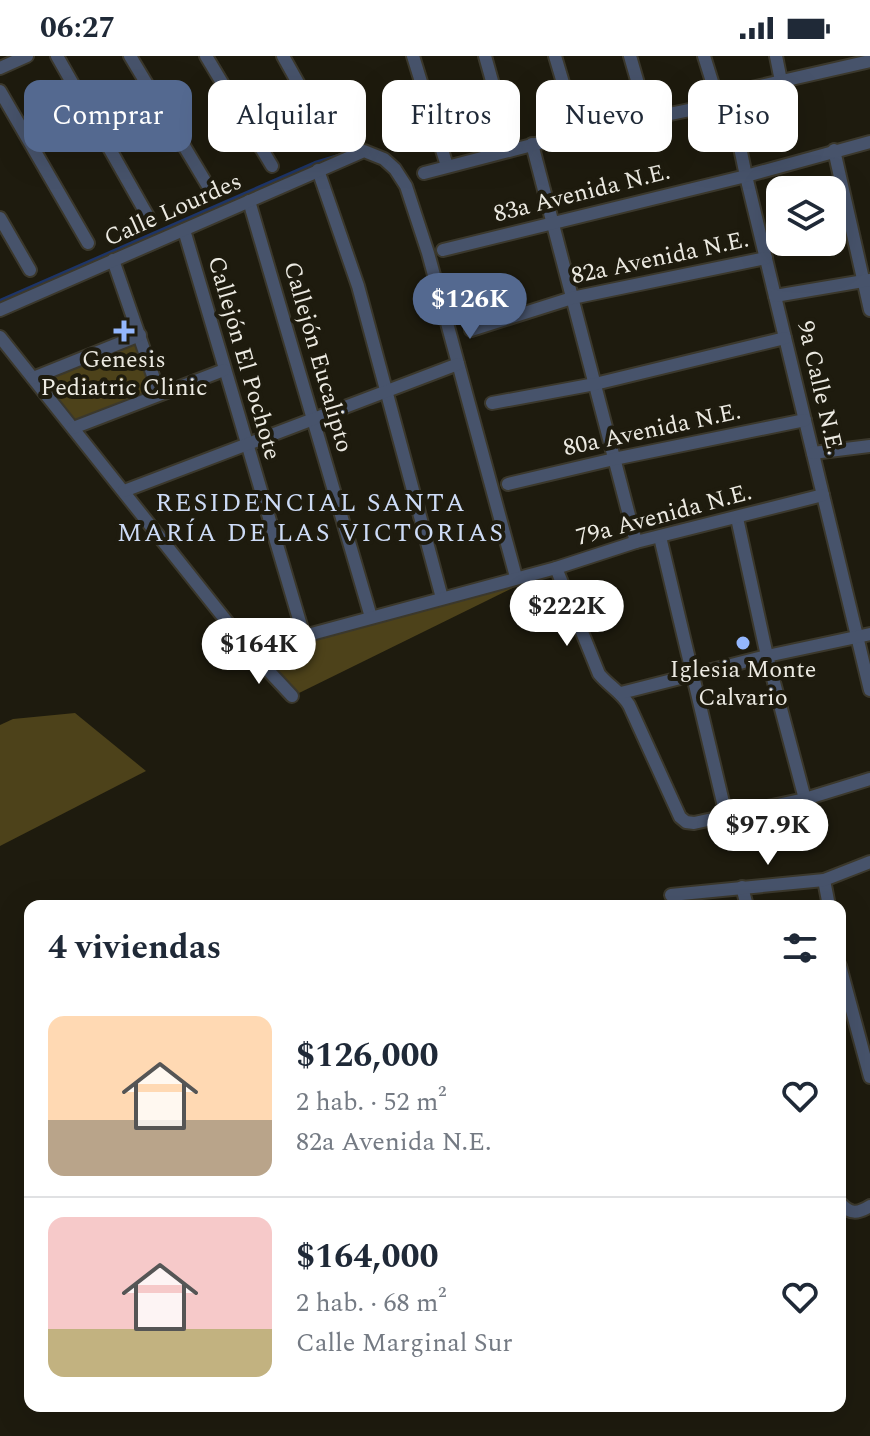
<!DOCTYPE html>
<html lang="es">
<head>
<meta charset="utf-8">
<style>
  body { margin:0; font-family:Spectral,serif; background:#f6f6f7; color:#1f2937; height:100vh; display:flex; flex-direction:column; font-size:30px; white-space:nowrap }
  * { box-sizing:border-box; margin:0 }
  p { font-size:26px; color:#747a83 }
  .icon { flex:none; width:44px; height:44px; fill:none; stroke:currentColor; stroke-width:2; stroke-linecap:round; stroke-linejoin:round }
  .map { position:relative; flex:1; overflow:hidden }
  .side { position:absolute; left:24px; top:844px; width:822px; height:512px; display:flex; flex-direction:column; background:#fff; border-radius:16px; box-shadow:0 8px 32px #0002 }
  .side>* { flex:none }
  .banner { position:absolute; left:24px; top:24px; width:822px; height:72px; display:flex; gap:16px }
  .controls { position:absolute; left:766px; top:120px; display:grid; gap:16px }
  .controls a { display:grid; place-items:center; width:80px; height:80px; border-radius:16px; background:#fff; box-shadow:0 8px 32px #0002; font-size:40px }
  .price { position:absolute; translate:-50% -68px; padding:0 18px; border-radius:28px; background:#fff; color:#222; font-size:26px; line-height:52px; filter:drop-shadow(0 2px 4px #0008) }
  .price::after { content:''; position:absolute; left:50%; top:48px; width:24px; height:18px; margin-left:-12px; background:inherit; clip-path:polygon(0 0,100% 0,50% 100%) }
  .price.selected { background:#546990; color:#fff }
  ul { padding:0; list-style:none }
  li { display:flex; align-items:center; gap:24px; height:200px; padding:0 24px }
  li+li { border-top:2px solid #e0e1e3 }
  li span { display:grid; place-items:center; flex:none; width:224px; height:160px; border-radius:16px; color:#555 }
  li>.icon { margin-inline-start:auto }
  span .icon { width:96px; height:96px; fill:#fffc; stroke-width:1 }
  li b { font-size:34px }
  h2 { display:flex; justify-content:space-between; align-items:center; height:96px; padding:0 24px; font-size:34px }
  .tag { padding:0 28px; border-radius:16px; background:#fff; box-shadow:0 8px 32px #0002; font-size:28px; line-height:72px }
  .tag.selected { background:#546990; color:#fff }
  .status { display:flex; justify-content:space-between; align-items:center; height:56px; padding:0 40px; background:#fff; direction:ltr }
  .status svg { height:22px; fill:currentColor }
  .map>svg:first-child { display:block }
</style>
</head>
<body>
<div class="status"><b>06:27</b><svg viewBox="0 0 49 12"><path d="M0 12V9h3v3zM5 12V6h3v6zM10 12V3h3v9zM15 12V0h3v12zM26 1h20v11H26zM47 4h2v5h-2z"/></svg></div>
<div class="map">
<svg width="870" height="1380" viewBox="0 0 870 1380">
  <rect width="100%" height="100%" fill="#1e1b0e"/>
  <g fill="#4d421a">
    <polygon points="140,279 159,337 75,372 34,324"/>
    <polygon points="525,526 295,639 256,595"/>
    <polygon points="75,657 146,715 0,790 0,669 13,663"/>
  </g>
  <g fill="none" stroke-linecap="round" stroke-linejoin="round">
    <polyline stroke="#1d3467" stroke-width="4" points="0,245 315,107 345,98"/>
    <g stroke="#3b382c" stroke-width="16">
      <g id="minor">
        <polyline points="57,0 150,164"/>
        <polyline points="130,0 211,135"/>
        <polyline points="206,0 272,110"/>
        <polyline points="283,0 332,88"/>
        <polyline points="413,0 447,110"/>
        <polyline points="485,0 511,93"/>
        <polyline points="555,0 578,77"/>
        <polyline points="630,0 648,62"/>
        <polyline points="704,0 718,45"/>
        <polyline points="776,0 781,25"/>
        <polyline points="0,12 27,0"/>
        <polyline points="0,35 88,187"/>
        <polyline points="729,39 746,120 870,634"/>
        <polyline points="532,88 636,486"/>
        <polyline points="834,94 870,254"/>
        <polyline points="318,114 358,230 442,542"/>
        <polyline points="424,117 578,77 699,52 738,35 870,5"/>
        <polyline points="249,145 371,561"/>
        <polyline points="0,162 30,214"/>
        <polyline points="184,174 304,580"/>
        <polyline points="443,194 746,120 870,86"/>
        <polyline points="113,204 159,337"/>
        <polyline points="775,240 870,224"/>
        <polyline points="0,254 364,95 384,103 395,113 406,130 428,197 516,521"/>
        <polyline points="471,274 572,242 766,202"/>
        <polyline points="0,281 252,597 292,640"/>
        <polyline points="33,322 140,279"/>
        <polyline points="492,347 595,328 785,282"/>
        <polyline points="73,372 224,314"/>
        <polyline points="813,397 870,390"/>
        <polyline points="508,428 614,403 805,364"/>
        <polyline points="124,435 458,308"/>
        <polyline points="737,462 767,600 805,743"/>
        <polyline points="660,481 726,759"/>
        <path d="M556,512L599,618C609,630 621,636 629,649L680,761L686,766L694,767L805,743L870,723"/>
        <polyline points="252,597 304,580 556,512 636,486 823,439"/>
        <polyline points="621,637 767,600 870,578"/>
        <polyline points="824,824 829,850"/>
        <polyline points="742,831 747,850"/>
        <polyline points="671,839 824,824 870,806"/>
        <polyline points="840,910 870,1021"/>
        <path d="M840,1147C850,1158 857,1158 870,1150"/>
      </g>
    </g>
    <use href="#minor" stroke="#47536b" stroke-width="12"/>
  </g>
  <g fill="#94b7fd" stroke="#1e1b0e" stroke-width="3">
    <path d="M120 263h8v8h8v8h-8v8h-8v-8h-8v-8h8z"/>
    <circle cx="743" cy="587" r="8"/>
  </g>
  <g text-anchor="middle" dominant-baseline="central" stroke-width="8" stroke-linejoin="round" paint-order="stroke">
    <g font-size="24" fill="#eceae2" stroke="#1e1b0e">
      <text transform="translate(582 137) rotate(-14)">83a Avenida N.E.</text>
      <text transform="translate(173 154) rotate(-24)">Calle Lourdes</text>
      <text transform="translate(660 202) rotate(-12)">82a Avenida N.E.</text>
      <text transform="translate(318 301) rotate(74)">Callejón Eucalipto</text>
      <text transform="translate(244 302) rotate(74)">Callejón El Pochote</text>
      <text transform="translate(820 332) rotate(77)">9a Calle N.E.</text>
      <text transform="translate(652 374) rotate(-12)">80a Avenida N.E.</text>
      <text transform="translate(664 459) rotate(-15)">79a Avenida N.E.</text>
    </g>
    <g font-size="24" fill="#eceae2" stroke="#1e1b0e">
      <text x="124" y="304">Genesis<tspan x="124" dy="28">Pediatric Clinic</tspan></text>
      <text x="743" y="614">Iglesia Monte<tspan x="743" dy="28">Calvario</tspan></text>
    </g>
    <g font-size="26" letter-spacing="2" fill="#cddbf6" stroke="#1e1b0e">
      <text x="311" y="447">RESIDENCIAL SANTA<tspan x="311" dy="30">MARÍA DE LAS VICTORIAS</tspan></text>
    </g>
  </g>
</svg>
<div class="controls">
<a><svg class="icon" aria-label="layers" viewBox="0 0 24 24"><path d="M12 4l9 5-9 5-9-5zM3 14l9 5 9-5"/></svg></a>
</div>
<b class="price selected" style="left:470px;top:285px">$126K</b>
<b class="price" style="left:567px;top:592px">$222K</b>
<b class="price" style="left:259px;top:630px">$164K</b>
<b class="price" style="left:768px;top:811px">$97.9K</b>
<div class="banner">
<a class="tag selected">Comprar</a>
<a class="tag">Alquilar</a>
<a class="tag">Filtros</a>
<a class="tag">Nuevo</a>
<a class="tag">Piso</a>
</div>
<section class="side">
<h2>4 viviendas<svg class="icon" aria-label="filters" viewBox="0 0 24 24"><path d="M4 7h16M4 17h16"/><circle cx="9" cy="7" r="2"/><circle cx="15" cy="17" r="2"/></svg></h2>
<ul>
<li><span style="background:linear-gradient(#ffd9b3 65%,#b9a48a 0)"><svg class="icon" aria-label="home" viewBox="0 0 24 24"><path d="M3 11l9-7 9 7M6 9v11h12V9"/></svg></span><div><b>$126,000</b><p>2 hab. · 52 m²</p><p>82a Avenida N.E.</p></div><svg class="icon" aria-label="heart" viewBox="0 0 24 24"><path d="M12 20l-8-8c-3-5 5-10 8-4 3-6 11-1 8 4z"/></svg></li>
<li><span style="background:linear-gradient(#f6c9c9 70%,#c2b280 0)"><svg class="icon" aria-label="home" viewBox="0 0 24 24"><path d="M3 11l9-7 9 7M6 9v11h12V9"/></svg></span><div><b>$164,000</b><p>2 hab. · 68 m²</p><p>Calle Marginal Sur</p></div><svg class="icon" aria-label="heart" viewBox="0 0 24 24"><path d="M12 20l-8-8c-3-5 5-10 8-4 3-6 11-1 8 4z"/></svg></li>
</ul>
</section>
</div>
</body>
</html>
